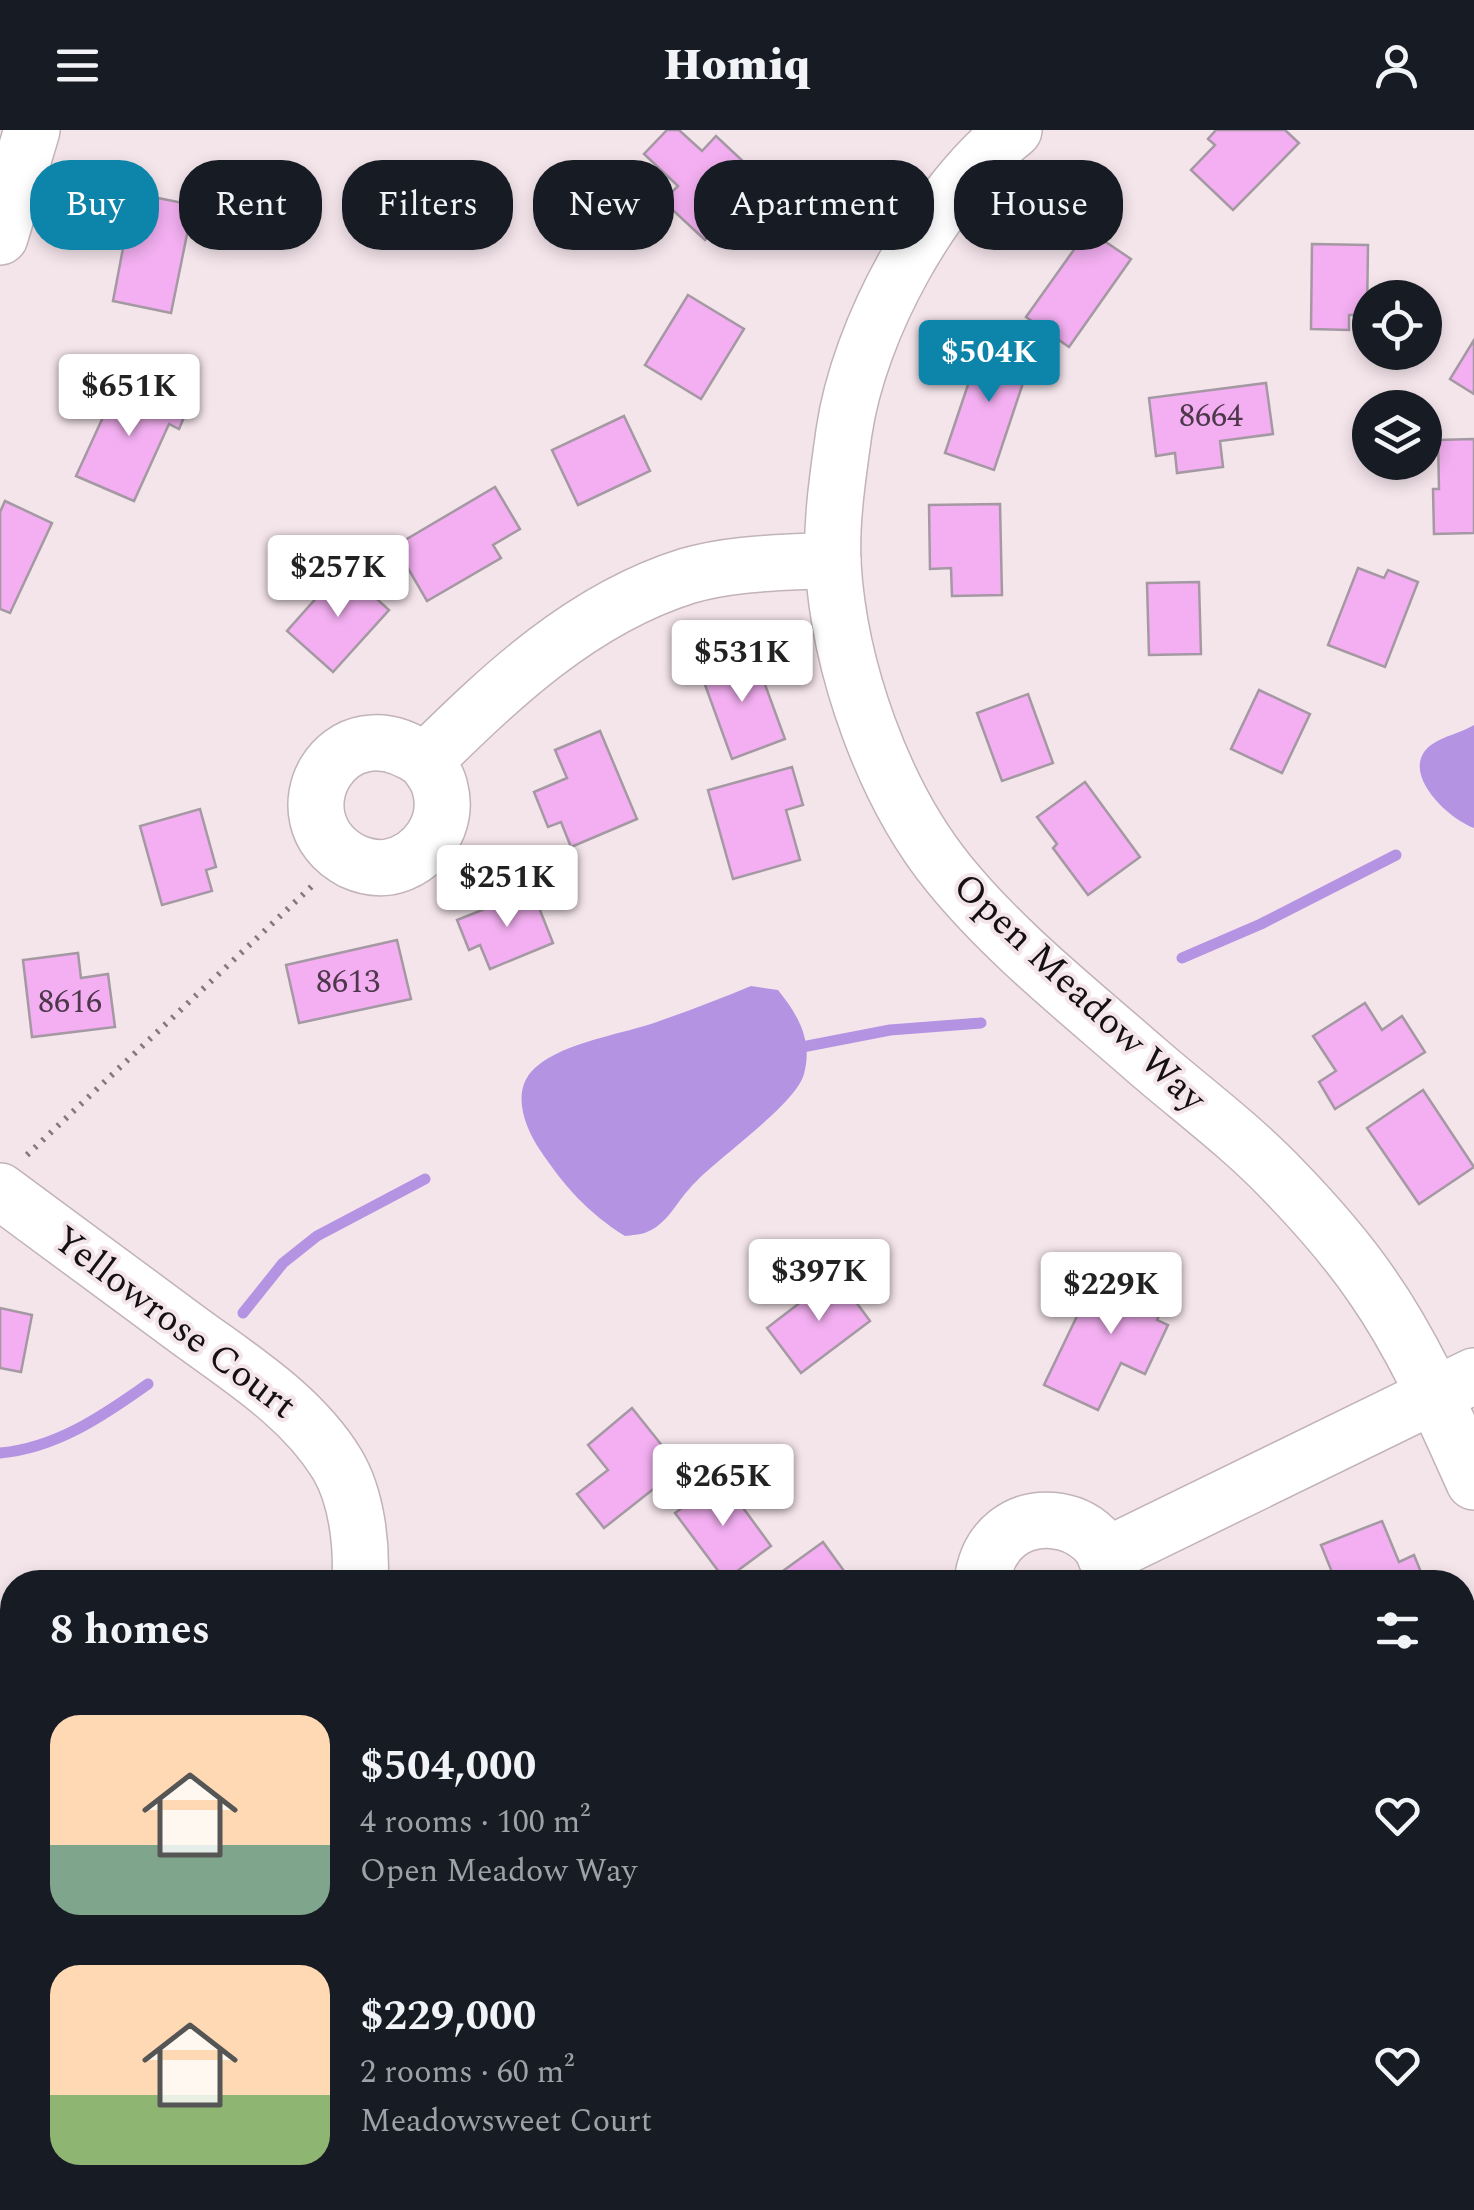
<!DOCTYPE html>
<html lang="en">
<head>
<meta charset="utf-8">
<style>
  body { margin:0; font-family:Spectral,serif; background:#20242c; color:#f1f3f6; height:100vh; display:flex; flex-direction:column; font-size:38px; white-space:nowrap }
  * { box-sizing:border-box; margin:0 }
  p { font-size:32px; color:#9ea1a6 }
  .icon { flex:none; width:55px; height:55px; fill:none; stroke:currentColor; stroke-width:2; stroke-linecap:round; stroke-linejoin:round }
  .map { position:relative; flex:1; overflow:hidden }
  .panel { position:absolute; left:0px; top:1440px; width:1475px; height:640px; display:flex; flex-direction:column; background:#171b24; border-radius:40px 40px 0 0; box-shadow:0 5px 15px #0003 }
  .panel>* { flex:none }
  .guide { position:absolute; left:30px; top:30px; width:1415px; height:90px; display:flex; gap:20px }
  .controls { position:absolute; left:1352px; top:150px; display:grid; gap:20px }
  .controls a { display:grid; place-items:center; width:90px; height:90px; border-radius:50%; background:#171b24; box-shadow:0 5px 15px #0003; font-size:50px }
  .price { position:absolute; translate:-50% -85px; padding:0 22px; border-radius:10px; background:#fff; color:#222; font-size:32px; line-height:65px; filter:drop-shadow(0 2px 5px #0008) }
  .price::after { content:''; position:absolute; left:50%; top:60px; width:30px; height:22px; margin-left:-15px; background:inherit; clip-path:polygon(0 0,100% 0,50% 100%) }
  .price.current { background:#0d84a9; color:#fff }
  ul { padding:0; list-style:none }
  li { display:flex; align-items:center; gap:30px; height:250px; padding:0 50px }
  li span { display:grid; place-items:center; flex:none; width:280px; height:200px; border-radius:30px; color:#555 }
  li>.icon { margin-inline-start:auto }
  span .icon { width:120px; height:120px; fill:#fffc; stroke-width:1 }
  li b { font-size:42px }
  h2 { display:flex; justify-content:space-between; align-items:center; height:120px; padding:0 50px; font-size:42px }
  .pill { padding:0 35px; border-radius:40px; background:#171b24; box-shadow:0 5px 15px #0003; font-size:35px; line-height:90px }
  .pill.current { background:#0d84a9; color:#fff }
  header { display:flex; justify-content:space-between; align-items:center; height:130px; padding:0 50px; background:#171b24; font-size:45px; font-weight:800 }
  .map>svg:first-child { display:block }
</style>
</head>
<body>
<header><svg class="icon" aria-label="menu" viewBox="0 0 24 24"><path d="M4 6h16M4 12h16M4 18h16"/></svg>Homiq<svg class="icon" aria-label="person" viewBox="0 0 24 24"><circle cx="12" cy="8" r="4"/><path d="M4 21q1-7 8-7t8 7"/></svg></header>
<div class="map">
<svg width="1474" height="2080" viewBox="0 0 1474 2080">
  <rect width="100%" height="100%" fill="#f4e5eb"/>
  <g fill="#b493e2">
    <path d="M1474,595V698C1448,689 1397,641 1431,615C1443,606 1461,603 1474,595Z"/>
    <path d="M751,856L778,860C798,885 813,910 804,944C795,976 715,1029 690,1058C676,1073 667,1094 647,1102C641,1105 631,1105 625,1106C588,1083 564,1056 540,1020C525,998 512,964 531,942C554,915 617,905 651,894C685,882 718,870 751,856Z"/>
  </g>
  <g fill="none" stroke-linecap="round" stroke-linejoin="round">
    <g stroke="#b493e2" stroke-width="11">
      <polyline points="1182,828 1261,794 1396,725"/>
      <polyline points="797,918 890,900 981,893"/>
      <polyline points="243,1183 283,1133 317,1106 425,1049"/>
      <path d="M0,1323C56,1318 103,1286 148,1254"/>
    </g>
  </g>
  <g fill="#f3aff1" stroke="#a499a3" stroke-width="2.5">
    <polygon points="667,0 679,0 702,21 716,6 762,49 705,110 663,71 678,56 644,24"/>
    <polygon points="1216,0 1285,0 1299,13 1233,80 1191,40 1215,15 1208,9"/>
    <polygon points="128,62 193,75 171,183 113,171 124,113 118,112"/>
    <polygon points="1088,100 1131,129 1069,217 1026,187"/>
    <polygon points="1312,114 1368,115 1367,185 1349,185 1349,200 1311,199"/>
    <polygon points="688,165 744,199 701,269 645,235"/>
    <polygon points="983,210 1032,226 994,340 945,323"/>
    <polygon points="1474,210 1474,264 1450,249"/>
    <polygon points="121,248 188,278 179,299 169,294 134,371 76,346"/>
    <polygon points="1266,253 1273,304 1220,311 1223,337 1177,343 1175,323 1156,326 1149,268"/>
    <polygon points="624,286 650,341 578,375 552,320"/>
    <polygon points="1474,309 1474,403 1434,404 1433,359 1439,359 1438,310"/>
    <polygon points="495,357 520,399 493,415 501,428 427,471 395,416"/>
    <polygon points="5,371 52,393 10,483 0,479 0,382"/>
    <polygon points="1000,374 1002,465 952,466 951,438 930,439 929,375"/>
    <polygon points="343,438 389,480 333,542 287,501"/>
    <polygon points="1358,438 1384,448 1388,440 1418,452 1385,537 1328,515"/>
    <polygon points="1199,452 1201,524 1149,525 1147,453"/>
    <polygon points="753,522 785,609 732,629 700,541"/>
    <polygon points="1259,560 1310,584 1282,643 1231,619"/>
    <polygon points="1028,564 1053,633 1002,651 977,583"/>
    <polygon points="600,601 637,689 571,717 561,692 548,697 534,662 567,648 555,620"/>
    <polygon points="792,637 803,675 786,680 800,730 733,749 708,660"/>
    <polygon points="1085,652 1140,727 1088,765 1053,718 1057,714 1037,687"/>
    <polygon points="200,679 216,737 206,740 212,761 162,775 140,696"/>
    <polygon points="532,760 553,813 490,839 480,815 469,820 457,790"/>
    <polygon points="397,810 411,869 299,893 286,835"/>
    <polygon points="78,823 81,848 108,844 115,897 32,907 23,830"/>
    <polygon points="1365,873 1382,900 1402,886 1425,922 1335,979 1319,952 1336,941 1313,906"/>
    <polygon points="1423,960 1474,1037 1419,1074 1367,998"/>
    <polygon points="1130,1135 1173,1156 1157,1190 1168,1195 1145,1244 1121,1233 1098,1280 1044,1255 1092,1155 1115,1166"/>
    <polygon points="836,1145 870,1191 801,1243 767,1198"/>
    <polygon points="0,1178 32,1185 21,1242 0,1238"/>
    <polygon points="632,1278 680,1338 604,1398 577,1364 608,1340 588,1315"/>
    <polygon points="722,1349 771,1416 725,1450 675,1383"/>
    <polygon points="1382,1391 1399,1432 1414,1425 1425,1452 1336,1452 1321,1415"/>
    <polygon points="823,1412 852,1452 786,1452 780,1443"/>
    <polygon points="1292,2068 1381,2068 1383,2071 1366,2080 1270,2080"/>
  </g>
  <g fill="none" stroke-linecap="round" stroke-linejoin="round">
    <g stroke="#c2b3b9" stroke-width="58">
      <g id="minor">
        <path d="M1014,0C932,65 859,199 844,302C838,345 831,390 833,433C839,537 883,663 949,744C1006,814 1079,871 1146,930C1191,969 1241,1006 1282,1049C1314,1082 1346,1118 1372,1156C1414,1216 1444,1285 1474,1352"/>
        <polyline points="0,107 32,0"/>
        <path d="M425,631C336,567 273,690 352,731C363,736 377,739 389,737C425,730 450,694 440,658C438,648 431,639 425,631C502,555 582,479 687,446C734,432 785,433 833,430"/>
        <path d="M0,1061C61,1106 123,1152 184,1197C238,1237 301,1275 337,1334C357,1367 362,1415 360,1452"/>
        <polyline points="1105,1426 1474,1246"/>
        <path d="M982,1452C994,1360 1114,1380 1111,1452"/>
        <polyline points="0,1723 12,1726"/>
      </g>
    </g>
    <polyline stroke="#83797d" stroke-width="6" stroke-dasharray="2.5 8" stroke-linecap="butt" points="27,1025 312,756"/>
    <use href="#minor" stroke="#fff" stroke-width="55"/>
  </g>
  <g text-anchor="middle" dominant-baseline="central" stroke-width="8" stroke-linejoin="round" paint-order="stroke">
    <g font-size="32" fill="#4c384a">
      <text x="1211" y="286">8664</text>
      <text x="348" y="852">8613</text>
      <text x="70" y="872">8616</text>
    </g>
    <g font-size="38" fill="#151012" stroke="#f4e5eb">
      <text transform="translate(1079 863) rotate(43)">Open Meadow Way</text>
      <text transform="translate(174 1193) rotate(37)">Yellowrose Court</text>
    </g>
  </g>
</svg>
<div class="controls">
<a><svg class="icon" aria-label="locate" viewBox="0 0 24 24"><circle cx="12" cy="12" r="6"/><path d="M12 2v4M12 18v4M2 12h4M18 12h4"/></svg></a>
<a><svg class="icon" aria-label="layers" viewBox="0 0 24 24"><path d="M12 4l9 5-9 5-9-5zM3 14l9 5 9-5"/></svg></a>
</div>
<b class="price current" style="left:989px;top:275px">$504K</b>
<b class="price" style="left:129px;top:309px">$651K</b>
<b class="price" style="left:338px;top:490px">$257K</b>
<b class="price" style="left:742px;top:575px">$531K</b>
<b class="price" style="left:507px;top:800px">$251K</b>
<b class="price" style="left:819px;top:1194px">$397K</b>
<b class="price" style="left:1111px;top:1207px">$229K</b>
<b class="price" style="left:723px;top:1399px">$265K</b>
<div class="guide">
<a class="pill current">Buy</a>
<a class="pill">Rent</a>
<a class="pill">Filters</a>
<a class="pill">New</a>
<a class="pill">Apartment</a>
<a class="pill">House</a>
</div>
<section class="panel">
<h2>8 homes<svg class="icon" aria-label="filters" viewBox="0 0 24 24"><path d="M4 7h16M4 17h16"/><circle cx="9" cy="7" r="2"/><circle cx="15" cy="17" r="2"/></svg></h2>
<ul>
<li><span style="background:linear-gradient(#ffd9b3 65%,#7fa58c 0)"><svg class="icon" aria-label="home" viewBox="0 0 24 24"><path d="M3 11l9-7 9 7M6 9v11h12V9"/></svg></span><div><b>$504,000</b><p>4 rooms · 100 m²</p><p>Open Meadow Way</p></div><svg class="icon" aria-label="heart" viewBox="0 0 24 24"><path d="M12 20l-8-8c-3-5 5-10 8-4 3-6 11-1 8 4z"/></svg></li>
<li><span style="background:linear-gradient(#ffd9b3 65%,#8fb573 0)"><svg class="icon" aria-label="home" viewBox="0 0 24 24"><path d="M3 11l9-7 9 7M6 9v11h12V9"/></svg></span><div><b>$229,000</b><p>2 rooms · 60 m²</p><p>Meadowsweet Court</p></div><svg class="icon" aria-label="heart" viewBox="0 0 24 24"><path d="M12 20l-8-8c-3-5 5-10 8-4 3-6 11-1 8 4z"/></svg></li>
</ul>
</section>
</div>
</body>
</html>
